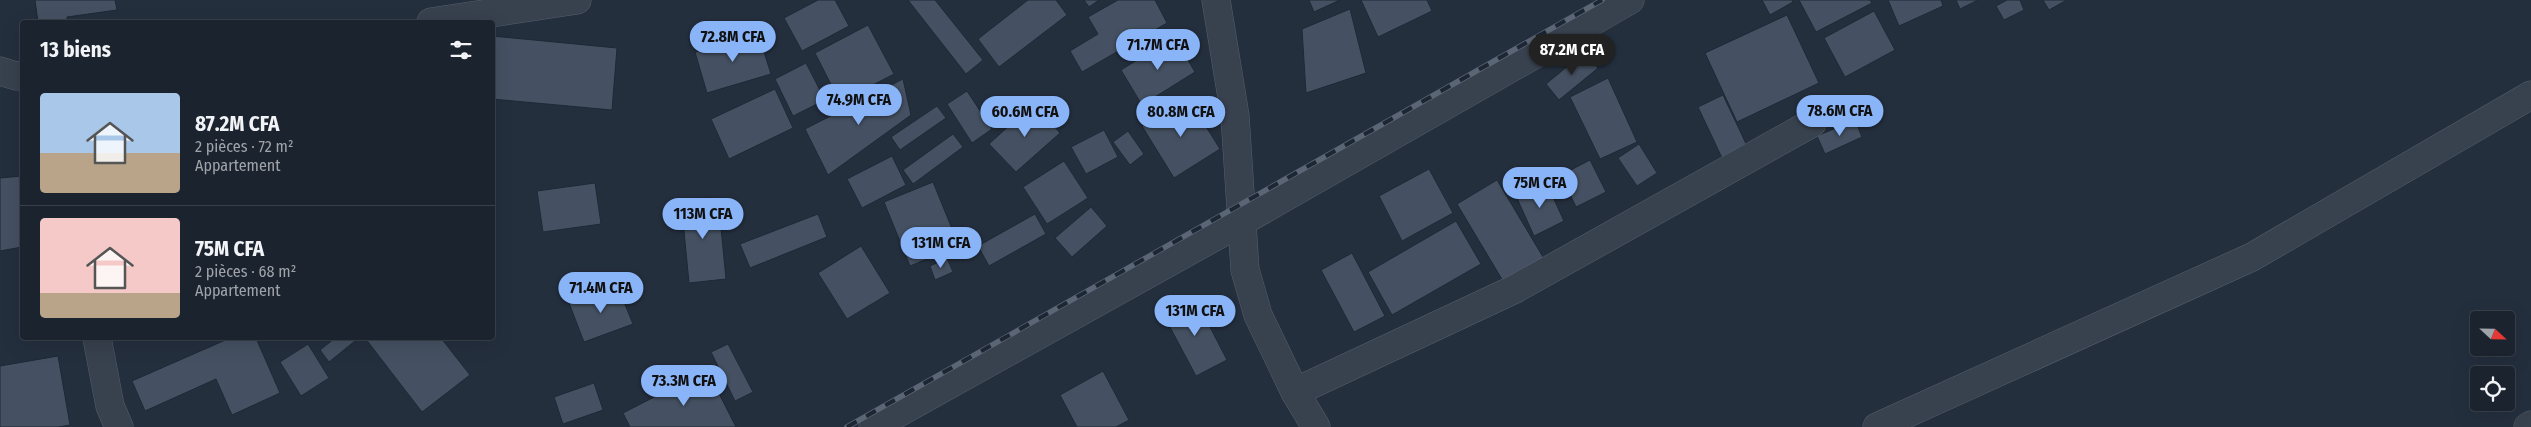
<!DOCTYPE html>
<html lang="fr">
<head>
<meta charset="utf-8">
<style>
  body { margin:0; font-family:"Fira Sans Condensed",sans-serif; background:#242b36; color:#f1f3f6; height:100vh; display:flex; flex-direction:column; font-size:19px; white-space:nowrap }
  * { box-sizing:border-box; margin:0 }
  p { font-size:16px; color:#a0a4aa }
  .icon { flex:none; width:28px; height:28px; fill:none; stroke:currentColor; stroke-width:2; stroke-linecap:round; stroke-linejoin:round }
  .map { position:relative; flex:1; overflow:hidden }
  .details { position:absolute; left:20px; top:20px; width:475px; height:320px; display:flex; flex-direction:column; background:#1b232e; border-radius:5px; box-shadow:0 5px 20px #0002,0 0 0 1px #39404a }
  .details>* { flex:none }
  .needle { width:32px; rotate:112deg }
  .tools { position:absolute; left:2470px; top:311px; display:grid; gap:10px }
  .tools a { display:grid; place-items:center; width:45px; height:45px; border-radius:5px; background:#1b232e; box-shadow:0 5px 20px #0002,0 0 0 1px #39404a; font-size:25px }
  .price { position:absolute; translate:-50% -42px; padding:0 11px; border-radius:18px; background:#8ab4f8; color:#111; font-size:16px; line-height:32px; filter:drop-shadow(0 1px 2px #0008) }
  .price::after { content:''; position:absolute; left:50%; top:30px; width:15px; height:11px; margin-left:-8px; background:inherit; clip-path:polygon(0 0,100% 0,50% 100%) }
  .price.current { background:#222; color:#fff }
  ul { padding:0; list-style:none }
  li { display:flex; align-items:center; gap:15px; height:125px; padding:0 20px }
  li+li { border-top:1px solid #39404a }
  li span { display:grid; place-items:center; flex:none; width:140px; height:100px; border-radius:5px; color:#555 }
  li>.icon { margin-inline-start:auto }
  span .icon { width:60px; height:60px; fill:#fffc; stroke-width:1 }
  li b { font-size:21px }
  h2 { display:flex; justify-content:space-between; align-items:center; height:60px; padding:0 20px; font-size:21px }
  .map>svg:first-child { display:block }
</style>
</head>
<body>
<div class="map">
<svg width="2531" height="427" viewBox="0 0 2531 427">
  <rect width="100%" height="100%" fill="#242f3e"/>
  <g fill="#455162" stroke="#1f2835">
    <polygon points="35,0 115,0 117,10 67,17 67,22 38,22"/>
    <polygon points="818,0 835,0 849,26 802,51 784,18"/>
    <polygon points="908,0 935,0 983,60 966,74"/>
    <polygon points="1028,0 1056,0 1067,15 999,67 978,39"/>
    <polygon points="1084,0 1099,0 1089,7"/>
    <polygon points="1118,0 1155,0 1167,23 1082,72 1070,51 1098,34 1088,17"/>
    <polygon points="1309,0 1340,0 1314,12"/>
    <polygon points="1361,0 1427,0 1432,11 1378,37"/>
    <polygon points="1762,0 1792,0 1793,2 1770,15"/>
    <polygon points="1799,0 1870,0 1872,3 1816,32"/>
    <polygon points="1888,0 1941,0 1943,6 1899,26"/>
    <polygon points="1956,0 1978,0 1960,9"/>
    <polygon points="2007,0 2020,0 2024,10 2004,20 1996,6"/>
    <polygon points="2043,0 2067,0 2049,10"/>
    <polygon points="1350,9 1366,73 1306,93 1302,29"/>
    <polygon points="1874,11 1895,50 1845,77 1824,38"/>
    <polygon points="1787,15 1819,83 1737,122 1705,53"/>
    <polygon points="868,25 894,74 840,102 815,53"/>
    <polygon points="758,33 771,74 707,93 695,52"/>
    <polygon points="492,36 617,48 612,110 492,99"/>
    <polygon points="1174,37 1195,72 1142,105 1121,70"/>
    <polygon points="1585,52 1598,68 1559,100 1546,84"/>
    <polygon points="806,63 825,100 793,116 775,79"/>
    <polygon points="1608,78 1637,142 1600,159 1570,97"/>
    <polygon points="903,79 911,115 828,175 805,129"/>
    <polygon points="775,89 793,128 729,159 711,119"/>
    <polygon points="967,91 992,129 972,143 947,104"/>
    <polygon points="1723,95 1748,148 1723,160 1698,107"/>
    <polygon points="1188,98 1220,149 1174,178 1142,126"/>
    <polygon points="1034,103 1060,133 1016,172 989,144"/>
    <polygon points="937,106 946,118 900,150 891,137"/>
    <polygon points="1855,120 1862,137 1825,154 1817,136"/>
    <polygon points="1104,130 1118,157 1086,174 1071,147"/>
    <polygon points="1128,131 1144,154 1130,165 1113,142"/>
    <polygon points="953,134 963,147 913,184 903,170"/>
    <polygon points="1639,144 1657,173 1637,186 1618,158"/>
    <polygon points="892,156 906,185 862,208 847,179"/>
    <polygon points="1590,160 1606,192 1576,207 1561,175"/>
    <polygon points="1064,161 1088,198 1047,224 1023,187"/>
    <polygon points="1429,169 1453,213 1402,241 1379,196"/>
    <polygon points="22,176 22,247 0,251 0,178"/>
    <polygon points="1497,180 1546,262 1506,286 1457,204"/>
    <polygon points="933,182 959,246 910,266 884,202"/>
    <polygon points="1546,182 1564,221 1534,236 1516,196"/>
    <polygon points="595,183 601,224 543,232 537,191"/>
    <polygon points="718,197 726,279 689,283 681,200"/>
    <polygon points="1091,207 1107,226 1072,257 1055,238"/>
    <polygon points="818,214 827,237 750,268 740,244"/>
    <polygon points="1035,214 1046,234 989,266 978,246"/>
    <polygon points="1456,221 1481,264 1392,315 1368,272"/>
    <polygon points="861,246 890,293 847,319 818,273"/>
    <polygon points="1352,253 1385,316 1354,332 1321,270"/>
    <polygon points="947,258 953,272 935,280 930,266"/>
    <polygon points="617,285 633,324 584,342 569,303"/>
    <polygon points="1195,298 1227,360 1196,376 1163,314"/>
    <polygon points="230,338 256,338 280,393 232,415 216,379 145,411 132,381"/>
    <polygon points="335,338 352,338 355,341 329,362 320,350"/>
    <polygon points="365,338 441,338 470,375 422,412"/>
    <polygon points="308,344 329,378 301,396 280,362"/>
    <polygon points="728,344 753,392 735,401 711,352"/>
    <polygon points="58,356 70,425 58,427 0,427 0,366"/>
    <polygon points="707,370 736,427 630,427 623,413"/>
    <polygon points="1103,371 1129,420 1116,427 1077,427 1060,395"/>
    <polygon points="594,383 603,410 563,424 554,397"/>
  </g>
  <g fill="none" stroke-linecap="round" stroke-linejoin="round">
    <g stroke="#565f6c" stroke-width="29">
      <g id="street">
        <polyline points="1216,0 1235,116 1245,270 1258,315 1295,392 1316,427"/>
        <polyline points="431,22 577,0"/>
        <polyline points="0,71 16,76 22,75"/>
        <polyline points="97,338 110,406 119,427"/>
        <polyline points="1295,392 1515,289 1812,123"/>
        <polyline points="873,427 1243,221 1630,0"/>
        <polyline points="1877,427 2252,257 2531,95"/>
        <polyline points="2528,427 2531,425"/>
      </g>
    </g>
    <use href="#street" stroke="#38414e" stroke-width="28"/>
    <g stroke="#5a6575" stroke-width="5.5">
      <polyline id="rail" points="847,427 1602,0"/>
    </g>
    <use href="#rail" stroke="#1d2633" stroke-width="4" stroke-dasharray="11" stroke-linecap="butt"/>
  </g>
</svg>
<div class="tools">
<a><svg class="needle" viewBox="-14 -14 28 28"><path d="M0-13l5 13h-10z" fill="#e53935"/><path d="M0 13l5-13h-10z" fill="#a0a4aa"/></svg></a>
<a><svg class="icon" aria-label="locate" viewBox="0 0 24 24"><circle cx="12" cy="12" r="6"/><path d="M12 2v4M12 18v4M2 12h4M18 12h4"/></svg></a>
</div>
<b class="price" style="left:733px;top:63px">72.8M CFA</b>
<b class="price" style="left:1158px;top:71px">71.7M CFA</b>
<b class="price current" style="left:1572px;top:76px">87.2M CFA</b>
<b class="price" style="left:859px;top:126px">74.9M CFA</b>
<b class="price" style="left:1840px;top:137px">78.6M CFA</b>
<b class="price" style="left:1025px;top:138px">60.6M CFA</b>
<b class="price" style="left:1181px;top:138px">80.8M CFA</b>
<b class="price" style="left:1540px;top:209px">75M CFA</b>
<b class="price" style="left:703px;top:240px">113M CFA</b>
<b class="price" style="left:941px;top:269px">131M CFA</b>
<b class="price" style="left:601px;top:314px">71.4M CFA</b>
<b class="price" style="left:1195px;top:337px">131M CFA</b>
<b class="price" style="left:684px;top:407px">73.3M CFA</b>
<section class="details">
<h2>13 biens<svg class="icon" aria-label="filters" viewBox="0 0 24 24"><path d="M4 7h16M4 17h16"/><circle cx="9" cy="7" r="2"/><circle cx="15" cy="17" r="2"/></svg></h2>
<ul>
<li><span style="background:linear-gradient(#a9c7e8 60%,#b9a48a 0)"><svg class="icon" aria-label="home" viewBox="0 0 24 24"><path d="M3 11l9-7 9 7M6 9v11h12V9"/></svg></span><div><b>87.2M CFA</b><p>2 pièces · 72 m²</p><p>Appartement</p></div></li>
<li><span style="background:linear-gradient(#f6c9c9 75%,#b9a48a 0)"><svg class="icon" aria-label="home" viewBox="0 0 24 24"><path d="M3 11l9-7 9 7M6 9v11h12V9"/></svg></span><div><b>75M CFA</b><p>2 pièces · 68 m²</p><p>Appartement</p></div></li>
</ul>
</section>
</div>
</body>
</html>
